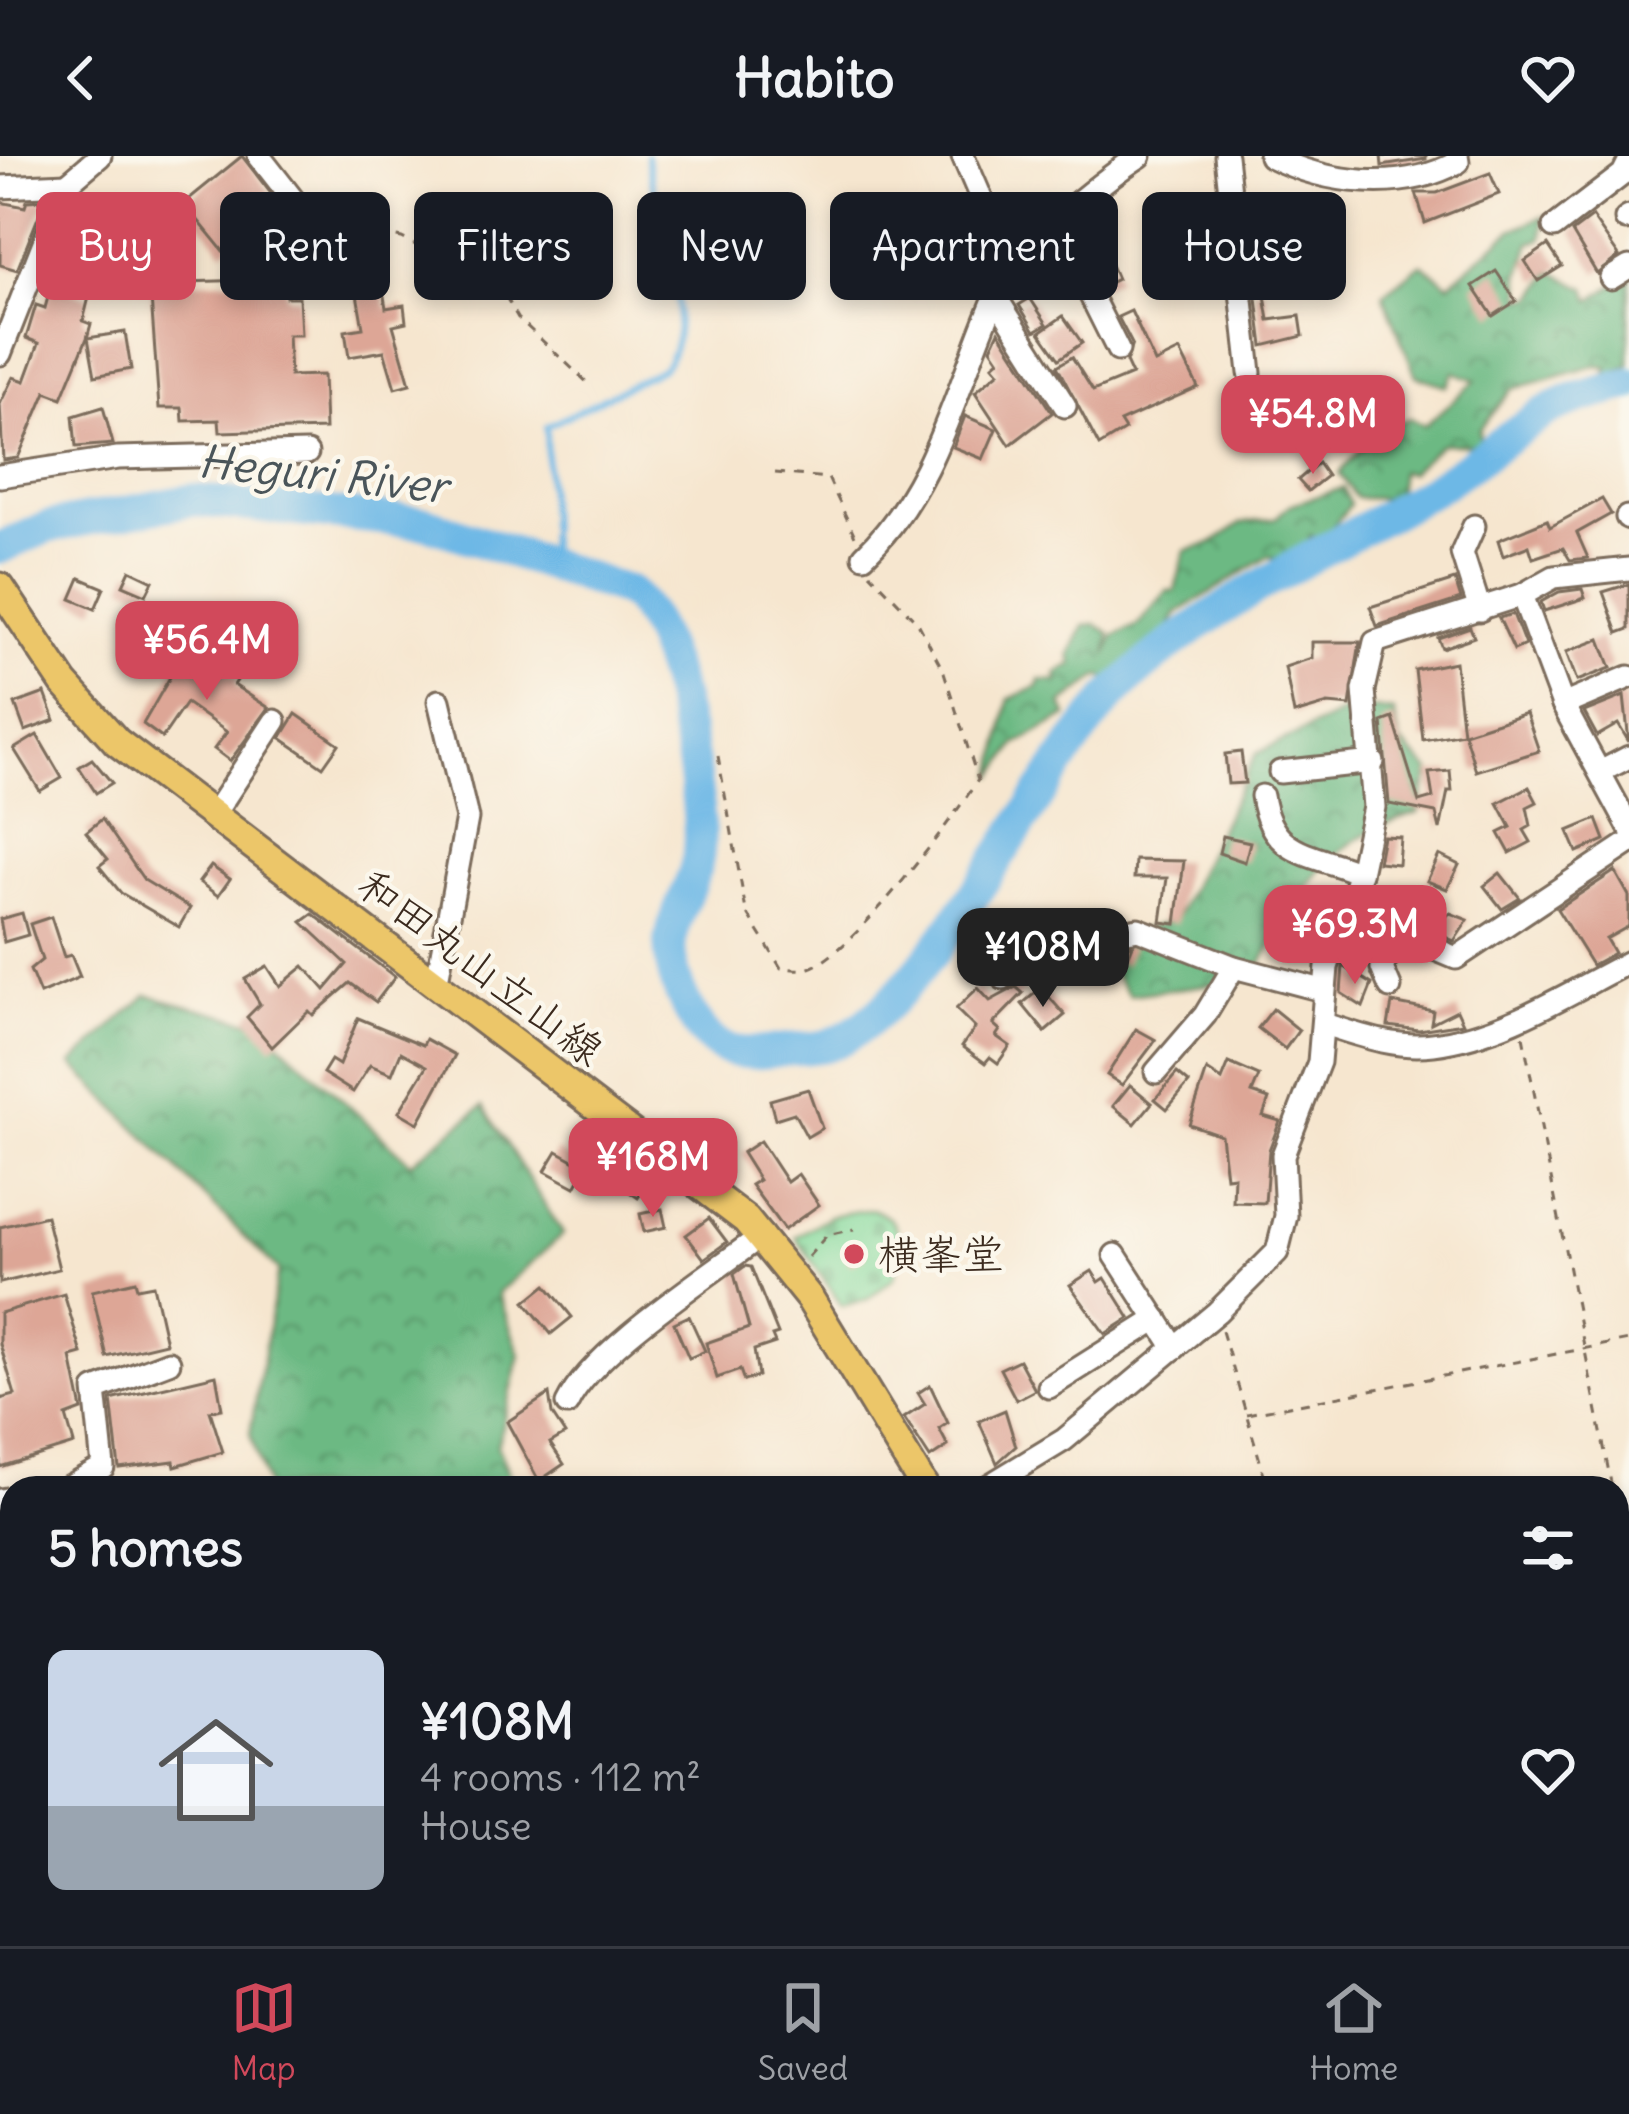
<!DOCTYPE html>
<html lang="en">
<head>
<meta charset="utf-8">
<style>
  body { margin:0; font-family:Delius,"Klee One",sans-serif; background:#242831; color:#f1f3f6; height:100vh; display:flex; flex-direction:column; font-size:45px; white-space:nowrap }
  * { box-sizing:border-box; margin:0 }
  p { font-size:39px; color:#9ea1a6 }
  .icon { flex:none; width:66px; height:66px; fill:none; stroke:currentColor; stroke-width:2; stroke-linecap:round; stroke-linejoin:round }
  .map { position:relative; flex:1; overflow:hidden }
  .panel { position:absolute; left:0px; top:1320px; width:1629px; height:471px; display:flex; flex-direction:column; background:#171b24; border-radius:36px 36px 0 0; box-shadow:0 6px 18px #0003 }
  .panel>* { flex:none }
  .hud { position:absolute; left:36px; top:36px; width:1557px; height:108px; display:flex; gap:24px }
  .price { position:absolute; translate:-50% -102px; padding:0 27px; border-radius:24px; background:#d1495b; color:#fff; font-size:39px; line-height:78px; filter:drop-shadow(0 3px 6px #0008) }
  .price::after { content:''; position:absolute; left:50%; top:72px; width:36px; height:27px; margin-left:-18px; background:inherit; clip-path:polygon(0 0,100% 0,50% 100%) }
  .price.current { background:#222; color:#fff }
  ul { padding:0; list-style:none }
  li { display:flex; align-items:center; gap:36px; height:300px; padding:0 48px }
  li+li { border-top:3px solid #363941 }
  li span { display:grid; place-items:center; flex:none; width:336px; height:240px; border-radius:18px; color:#555 }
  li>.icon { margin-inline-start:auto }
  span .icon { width:144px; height:144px; fill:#fffc; stroke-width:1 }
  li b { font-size:51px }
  h2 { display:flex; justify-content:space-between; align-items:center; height:144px; padding:0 48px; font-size:51px }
  .tag { padding:0 42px; border-radius:18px; background:#171b24; box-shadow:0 6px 18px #0003; font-size:42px; line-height:108px }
  .tag.current { background:#d1495b; color:#fff }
  header { display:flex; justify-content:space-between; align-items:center; height:156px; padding:0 48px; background:#171b24; font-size:54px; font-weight:700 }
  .dock { display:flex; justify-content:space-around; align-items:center; height:168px; border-top:3px solid #363941; background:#171b24; font-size:33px; color:#9ea1a6 }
  .dock a { display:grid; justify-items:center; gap:6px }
  .dock .current { color:#d1495b }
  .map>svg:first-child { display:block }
</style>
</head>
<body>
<header><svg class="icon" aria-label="back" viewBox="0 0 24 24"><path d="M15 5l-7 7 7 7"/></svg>Habito<svg class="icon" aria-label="heart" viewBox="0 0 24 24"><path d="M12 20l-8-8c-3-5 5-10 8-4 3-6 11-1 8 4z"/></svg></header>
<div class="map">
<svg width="1629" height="1790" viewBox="0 0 1629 1790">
  <defs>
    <pattern id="forest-crowns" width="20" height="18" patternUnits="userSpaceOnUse" patternTransform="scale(3)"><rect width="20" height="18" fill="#6cb983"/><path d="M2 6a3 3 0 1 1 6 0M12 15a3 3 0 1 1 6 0" fill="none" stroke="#5a976b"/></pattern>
    <pattern id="cemetery-stones" width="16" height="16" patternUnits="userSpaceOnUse" patternTransform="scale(3)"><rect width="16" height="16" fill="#85d99b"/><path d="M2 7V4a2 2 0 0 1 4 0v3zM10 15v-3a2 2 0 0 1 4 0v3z" fill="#74ba85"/></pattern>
  </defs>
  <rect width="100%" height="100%" fill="#fbf7ec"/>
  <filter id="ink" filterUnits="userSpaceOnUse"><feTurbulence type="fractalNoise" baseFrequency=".00833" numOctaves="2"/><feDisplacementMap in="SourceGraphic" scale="24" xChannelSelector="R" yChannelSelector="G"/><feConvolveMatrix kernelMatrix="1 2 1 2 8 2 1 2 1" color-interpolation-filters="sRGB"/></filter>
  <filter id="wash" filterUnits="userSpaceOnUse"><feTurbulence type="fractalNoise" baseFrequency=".004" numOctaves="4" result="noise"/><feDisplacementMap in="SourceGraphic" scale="48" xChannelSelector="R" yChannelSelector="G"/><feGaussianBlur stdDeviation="2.7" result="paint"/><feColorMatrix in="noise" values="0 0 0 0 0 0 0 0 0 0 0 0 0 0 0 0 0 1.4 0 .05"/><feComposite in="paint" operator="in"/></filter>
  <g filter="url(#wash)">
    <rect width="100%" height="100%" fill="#f6e6cf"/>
    <g fill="url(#forest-crowns)" stroke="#547250" stroke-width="3">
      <path d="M1544,60L1542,83L1531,87L1520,119L1523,143L1535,141L1552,116L1587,132L1591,145L1629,119V209L1605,221L1608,211L1595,210L1512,233L1479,274L1480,288H1441L1409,317L1400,315L1396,343L1356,342L1339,317C1360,292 1380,273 1410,262L1424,270L1476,224L1454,216L1447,230L1416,220L1383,138L1421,108L1449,128L1512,74Z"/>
      <polygon points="1343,332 1350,348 1323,384 1310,379 1308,390 1283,406 1269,400 1177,457 1161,487 1112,525 1100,520 1062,548 1067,560 1016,589 994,621 1009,543 1038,531 1040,524 1058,525 1057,517 1073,509 1070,499 1084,470 1095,468 1110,477 1107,499 1114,480 1138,469 1167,435 1175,435 1185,395 1213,387 1241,367 1275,363 1289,349"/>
      <path d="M1356,550L1394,556L1400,586L1430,615L1418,657C1315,688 1304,738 1252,823L1129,839L1108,810L1124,779L1175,764L1256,598Z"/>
      <polygon points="147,839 260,868 411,1007 483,950 563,1078 498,1137 520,1199 497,1290 515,1332 267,1332 250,1278 278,1114 72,908"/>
      <polygon points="12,1585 12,1779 606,1779 611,1790 0,1790 0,1596"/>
    </g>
    <path fill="url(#cemetery-stones)" stroke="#60825c" stroke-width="3" d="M871,1053C907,1063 901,1093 894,1122L868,1143L842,1150L796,1081L830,1060Z"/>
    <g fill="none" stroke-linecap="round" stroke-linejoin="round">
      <path stroke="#6db8e6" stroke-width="6" d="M550,407L546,271L663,212C702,166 654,55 647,0"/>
      <path stroke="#6db8e6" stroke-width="33" d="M0,392L48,371L192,344L427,367L628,436C674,469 706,645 698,700C693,733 669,763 670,796C672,825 693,875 719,890C737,900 763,897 782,894C796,892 813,893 827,889C929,859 1041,605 1124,528C1210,448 1322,397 1423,339C1468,314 1507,278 1551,253C1574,241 1604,236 1629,228"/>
    </g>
    <g id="blocks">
      <g fill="#dda696">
        <polygon points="242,0 300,75 289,83 270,58 223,95 184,47"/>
        <polygon points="1381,0 1426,0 1426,3 1382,10"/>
        <polygon points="1490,17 1499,38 1425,67 1416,37 1437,37"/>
        <polygon points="45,44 17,114 0,109 0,46 25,51 27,45"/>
        <polygon points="74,51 90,55 83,85 99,92 94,107 77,100 65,134 89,141 83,165 91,168 87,182 62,242 46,236 18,302 3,304 0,248 13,221 25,225 39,187 26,182 36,149 45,152 53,123 49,114"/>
        <polygon points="1089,57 1117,123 1103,130 1073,70"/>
        <polygon points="1592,61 1619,100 1597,118 1572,76"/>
        <polygon points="133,80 142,106 115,117 105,90"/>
        <polygon points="1548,89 1562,110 1538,125 1525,105"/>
        <polygon points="1031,109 1042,124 1020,142 1015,135"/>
        <polygon points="1496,115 1516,145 1493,160 1473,130"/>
        <polygon points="380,116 386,152 404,149 406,166 393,169 410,228 395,232 384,195 349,201 345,175 363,172 354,121"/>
        <polygon points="285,123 286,141 299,141 301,179 288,179 290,220 323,219 325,273 220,276 219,264 183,265 182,252 159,252 150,127"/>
        <polygon points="1264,134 1269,164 1300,160 1303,180 1263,190 1256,135"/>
        <polygon points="1030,142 1047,168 1035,175 1019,149"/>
        <polygon points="1131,155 1155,207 1180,195 1198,231 1120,266 1125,274 1099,290 1057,210 1072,201 1093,235 1132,219 1126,206 1132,188 1118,161"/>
        <polygon points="1063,160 1082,187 1059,203 1040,176"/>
        <polygon points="999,175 1052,257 1010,289 975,236 999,216 993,209 999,204 991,192"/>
        <polygon points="125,176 131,213 95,220 88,182"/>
        <polygon points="1258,243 1278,255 1257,288 1238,275"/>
        <polygon points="103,251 113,288 76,291 73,260"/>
        <polygon points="965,260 996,273 983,303 953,291"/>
        <polygon points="1314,262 1324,275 1305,292 1294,278"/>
        <polygon points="1318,307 1327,320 1308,335 1298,324"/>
        <polygon points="1602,343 1611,358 1577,377 1588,402 1570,404 1563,392 1533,402 1529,390 1503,400 1498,384 1547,364 1550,371"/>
        <polygon points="130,414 153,425 146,439 123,429"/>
        <polygon points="80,422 104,432 95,453 71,443"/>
        <polygon points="1455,424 1461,443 1377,470 1370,451"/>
        <polygon points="1629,428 1629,473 1618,477 1603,436"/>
        <polygon points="1582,433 1585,442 1544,455 1541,446 1559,436"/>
        <polygon points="1513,458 1525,489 1514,494 1499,462"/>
        <polygon points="1470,471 1474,481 1442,492 1438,482"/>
        <polygon points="1600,483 1611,512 1577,525 1566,496"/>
        <polygon points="1312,486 1360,486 1350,550 1328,548 1294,558 1285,511 1312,502"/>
        <polygon points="185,495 238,523 234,529 269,552 230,605 214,593 227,576 186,547 162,582 143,568"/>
        <polygon points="1455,506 1463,577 1423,584 1415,514"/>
        <polygon points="45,537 55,564 25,575 15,548"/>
        <polygon points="1624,540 1629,586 1618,568 1597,580 1584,556"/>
        <polygon points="1526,557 1539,595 1476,615 1464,577"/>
        <polygon points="296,558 339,588 323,611 281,582"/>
        <polygon points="1393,562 1419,646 1433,642 1429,617 1450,615 1452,635 1448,635 1440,674 1436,657 1389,648 1382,566"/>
        <polygon points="37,579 62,622 40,635 14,593"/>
        <polygon points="1241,596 1245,627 1228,628 1225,598"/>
        <polygon points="92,603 112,627 96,637 79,611"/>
        <polygon points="1529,631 1537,646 1527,651 1531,670 1524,674 1531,686 1510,697 1499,677 1511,671 1498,647"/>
        <polygon points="102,663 144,724 190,752 179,771 121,737 99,710 108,703 86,676"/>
        <polygon points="1597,663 1605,684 1577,696 1568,675"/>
        <polygon points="1223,680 1250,686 1245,706 1219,697"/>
        <polygon points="1383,680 1400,681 1398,708 1378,706"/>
        <polygon points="1439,699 1459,709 1447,733 1427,725"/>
        <polygon points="1135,704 1184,705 1176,768 1161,766 1167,722 1134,722"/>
        <polygon points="211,710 230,723 218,740 199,726"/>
        <polygon points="1615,715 1629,740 1629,770 1606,783 1614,797 1592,809 1557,753"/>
        <polygon points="1500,717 1520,742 1502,753 1484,730"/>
        <polygon points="22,757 28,779 4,786 0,763"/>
        <polygon points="1450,757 1468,764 1454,785 1431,775"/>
        <polygon points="313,758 395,821 376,846 350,827 313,859 309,855 272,891 247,861 260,848 245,823 267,810 280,830 304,810 325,834 347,808 302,766"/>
        <polygon points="51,761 64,801 71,799 80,821 40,838 30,814 42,804 30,768"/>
        <polygon points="1133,789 1125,809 1104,799 1107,794"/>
        <polygon points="1343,810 1372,828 1363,851 1341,837"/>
        <polygon points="1016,831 1023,837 993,868 1000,874 996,880 1010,890 998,907 990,901 985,907 962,890 975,872 956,853 978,832 990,845"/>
        <polygon points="1041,832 1065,859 1045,876 1022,848"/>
        <polygon points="1392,847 1433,855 1431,867 1457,854 1463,867 1419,874 1388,870"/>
        <polygon points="1273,853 1299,874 1285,893 1258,872"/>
        <polygon points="358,862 423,889 426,883 455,899 418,967 399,956 427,910 401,896 392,918 370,909 353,936 323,917 331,904 339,909"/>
        <polygon points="1136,873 1156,884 1122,929 1107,919"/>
        <polygon points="1229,907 1259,920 1252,937 1269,943 1263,960 1280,965 1269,994 1265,1047 1233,1046 1234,1020 1226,1021 1221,979 1189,968 1207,914 1222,924"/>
        <polygon points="1177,917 1189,927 1167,953 1155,943"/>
        <polygon points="1130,929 1152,947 1135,968 1113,950"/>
        <polygon points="808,933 822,972 807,981 794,957 775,963 770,944"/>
        <polygon points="760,985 787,1026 798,1018 819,1049 784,1074 751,1029 759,1024 742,997"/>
        <polygon points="557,995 586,1011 575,1031 545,1015"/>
        <polygon points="626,1002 652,1020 638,1042 612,1024"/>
        <polygon points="662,1053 666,1071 644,1076 640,1058"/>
        <polygon points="46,1060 59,1113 0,1127 0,1071"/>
        <polygon points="709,1062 727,1086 704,1103 686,1079"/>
        <polygon points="858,1087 866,1101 850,1109 842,1096"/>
        <polygon points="745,1110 751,1111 778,1178 772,1180 775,1187 754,1194 758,1220 744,1225 740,1214 717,1222 706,1187 749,1172 734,1118"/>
        <polygon points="1092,1115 1099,1126 1105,1122 1130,1162 1105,1178 1070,1129"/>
        <polygon points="135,1125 137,1132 153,1129 166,1187 107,1201 92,1135"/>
        <polygon points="546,1129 572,1161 551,1178 525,1146"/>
        <polygon points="64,1138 82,1198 71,1201 82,1254 66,1260 74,1288 0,1311 0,1243 15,1239 0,1188 0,1157"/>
        <polygon points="689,1160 705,1195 689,1202 674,1167"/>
        <polygon points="1019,1204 1035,1234 1016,1244 1000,1213"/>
        <polygon points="216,1219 222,1253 210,1255 223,1296 175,1310 174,1305 119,1312 111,1244"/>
        <polygon points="930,1229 948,1267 939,1273 948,1290 930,1302 904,1262 925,1248 918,1237"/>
        <polygon points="549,1238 552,1258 565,1278 550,1287 564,1308 539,1325 507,1266"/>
        <polygon points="1005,1254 1016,1290 997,1307 979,1265"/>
      </g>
    </g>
  </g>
  <g filter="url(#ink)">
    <use href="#blocks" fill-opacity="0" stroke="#7c6c5c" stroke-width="3"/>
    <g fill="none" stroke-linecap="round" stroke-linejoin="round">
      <g stroke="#7c6c5c" stroke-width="27">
        <g id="minor">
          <polyline points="259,0 309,64"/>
          <polyline points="963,0 1010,109"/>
          <polyline points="1226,0 1250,217"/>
          <path d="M1270,0C1326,28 1402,37 1458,6L1457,0"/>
          <polyline points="0,31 67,28"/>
          <polyline points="1626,63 1629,61"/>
          <polyline points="1055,68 1118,194"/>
          <polyline points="1554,71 1623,18 1629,6"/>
          <polyline points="1611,122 1629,111"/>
          <polyline points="997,143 1065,250"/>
          <polyline points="0,198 67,28 100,0"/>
          <polyline points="0,320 118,302 307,297"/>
          <polyline points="1627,361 1629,362"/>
          <polyline points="1474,370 1462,397 1480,454"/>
          <path d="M864,400C944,323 960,209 1008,114C1021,89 1113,17 1140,0"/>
          <polyline points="1522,439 1563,549 1629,671"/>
          <polyline points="1563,549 1629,521"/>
          <polyline points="1280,616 1373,606"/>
          <polyline points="1600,616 1629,601"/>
          <path d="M1262,640C1271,700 1309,697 1360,717"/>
          <polyline points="212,661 275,565"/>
          <polyline points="1347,756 1456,802 1629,687"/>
          <polyline points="1003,822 1040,782 1071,786 1138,773 1234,811 1322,834"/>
          <polyline points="436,830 467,662 439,545"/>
          <polyline points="1390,831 1382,812 1398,779"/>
          <path d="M1324,868C1358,879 1396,893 1433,888C1502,880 1568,837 1629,806"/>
          <polyline points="1156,916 1205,859 1234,811"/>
          <polyline points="1115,1099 1175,1192"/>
          <polyline points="1049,1231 1157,1163"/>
          <path d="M567,1248C592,1194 712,1118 762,1079"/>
          <polyline points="66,1332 103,1311 95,1234 169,1206"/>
          <polyline points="985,1332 1064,1284 1217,1156 1277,1096 1286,1060 1283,999 1319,906 1327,811 1360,717 1374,651 1364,534 1375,486 1522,439 1554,421 1629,413"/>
          <polyline points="0,1344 12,1342"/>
          <polyline points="0,1404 12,1408"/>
          <polyline points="795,1779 797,1790"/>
        </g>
      </g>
      <g stroke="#7c6c5c" stroke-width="33">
        <g id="major">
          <polyline points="0,431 64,527 117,586 746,1064 810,1143 925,1332"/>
          <polyline points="1097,1779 1100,1790"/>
        </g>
      </g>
      <g stroke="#7c6c5c" stroke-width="3" stroke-dasharray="9 9" stroke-linecap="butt">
        <polyline points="326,67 402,82 502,134 518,162 591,230"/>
        <polyline points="775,317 828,322 855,380"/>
        <path d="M718,600L746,755L781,812C789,812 801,815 809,812C852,799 951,665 978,624L944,516L918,467L870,417"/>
        <polyline points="1523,880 1612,1332"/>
        <polyline points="808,1101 827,1079 854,1073"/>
        <polyline points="1222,1175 1268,1332"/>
        <polyline points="1247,1258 1629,1184"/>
        <polyline points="1617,1359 1629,1422"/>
        <polyline points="1259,1779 1261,1790"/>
      </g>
      <use href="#minor" stroke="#fff" stroke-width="21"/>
      <use href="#major" stroke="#ecc669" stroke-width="27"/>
    </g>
  </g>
  <circle fill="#d1495b" stroke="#fbf7ec" stroke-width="4.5" cx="854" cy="1098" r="12"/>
  <g text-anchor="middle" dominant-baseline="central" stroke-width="9" stroke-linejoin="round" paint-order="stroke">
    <g font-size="42" fill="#3b2a1e" stroke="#fbf7ec">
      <text transform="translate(481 811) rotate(37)">和田丸山立山線</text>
    </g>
    <g font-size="42" fill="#3b2a1e" stroke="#fbf7ec" text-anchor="start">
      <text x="878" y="1098">横峯堂</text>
    </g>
    <g font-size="45" font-style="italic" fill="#4a555a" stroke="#fbf7ec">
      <text transform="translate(323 318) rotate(6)">Heguri River</text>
    </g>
  </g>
</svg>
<b class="price" style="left:1313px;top:321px">¥54.8M</b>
<b class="price" style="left:207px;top:547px">¥56.4M</b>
<b class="price" style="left:1355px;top:831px">¥69.3M</b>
<b class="price current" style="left:1043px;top:854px">¥108M</b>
<b class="price" style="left:653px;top:1064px">¥168M</b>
<div class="hud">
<a class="tag current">Buy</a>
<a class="tag">Rent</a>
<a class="tag">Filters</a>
<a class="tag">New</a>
<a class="tag">Apartment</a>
<a class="tag">House</a>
</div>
<section class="panel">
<h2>5 homes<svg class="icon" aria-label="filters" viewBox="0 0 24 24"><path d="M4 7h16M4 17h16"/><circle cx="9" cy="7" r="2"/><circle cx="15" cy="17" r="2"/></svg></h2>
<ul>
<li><span style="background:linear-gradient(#c9d6e8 65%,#9aa5b1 0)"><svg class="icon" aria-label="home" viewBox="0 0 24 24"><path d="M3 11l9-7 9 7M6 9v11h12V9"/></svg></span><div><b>¥108M</b><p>4 rooms · 112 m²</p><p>House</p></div><svg class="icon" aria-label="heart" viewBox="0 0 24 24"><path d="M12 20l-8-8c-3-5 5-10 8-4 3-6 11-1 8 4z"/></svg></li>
</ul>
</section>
</div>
<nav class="dock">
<a class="current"><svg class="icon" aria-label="map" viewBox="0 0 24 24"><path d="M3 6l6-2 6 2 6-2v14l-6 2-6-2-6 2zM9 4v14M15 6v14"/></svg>Map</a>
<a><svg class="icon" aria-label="saved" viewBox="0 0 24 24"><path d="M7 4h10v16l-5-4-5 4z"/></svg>Saved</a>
<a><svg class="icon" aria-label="home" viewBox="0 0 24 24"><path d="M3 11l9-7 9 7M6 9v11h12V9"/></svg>Home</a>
</nav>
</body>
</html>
